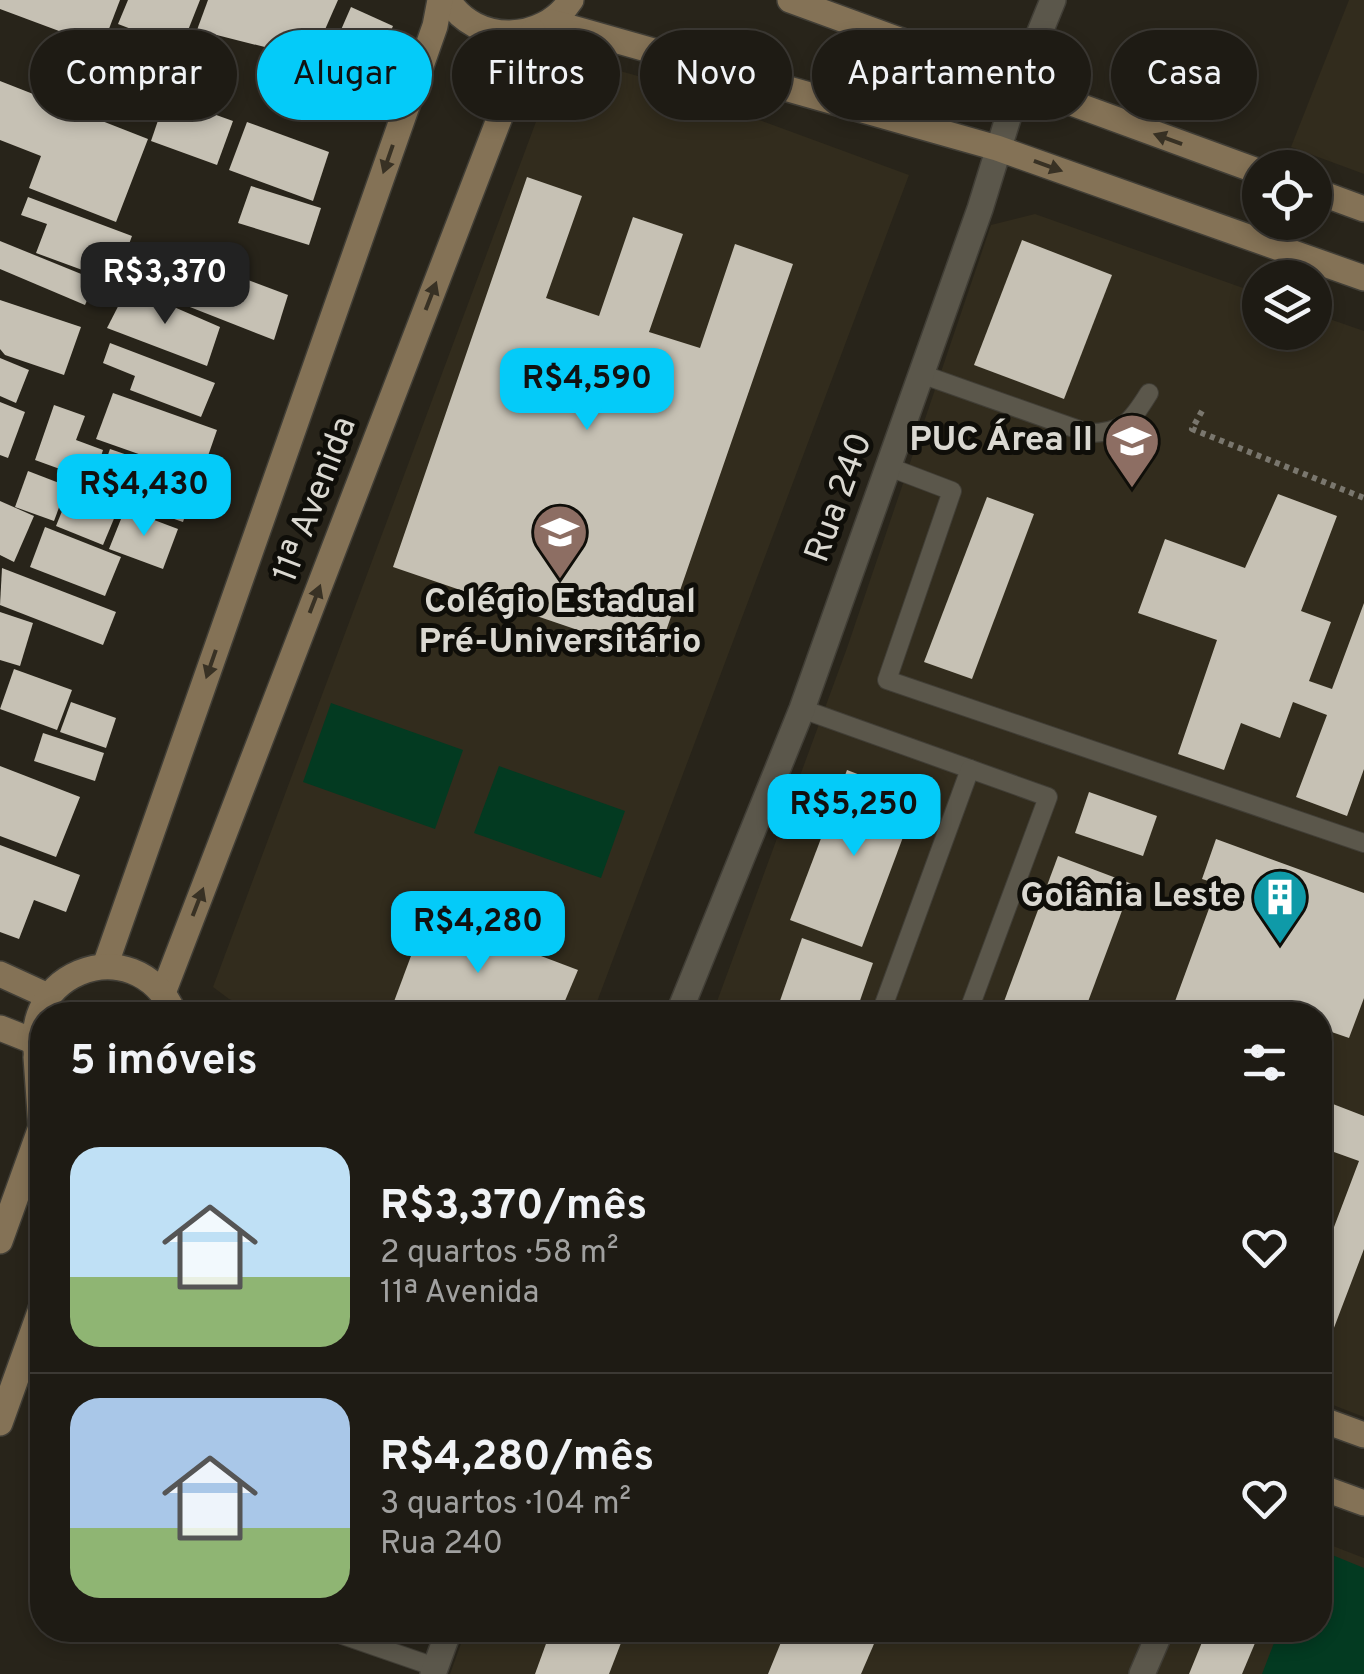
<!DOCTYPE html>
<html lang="pt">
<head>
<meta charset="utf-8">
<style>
  body { margin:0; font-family:Overpass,sans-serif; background:#26241d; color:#f1f3f6; height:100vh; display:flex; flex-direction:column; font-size:38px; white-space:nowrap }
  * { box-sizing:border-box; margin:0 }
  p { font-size:32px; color:#a1a1a0 }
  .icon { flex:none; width:55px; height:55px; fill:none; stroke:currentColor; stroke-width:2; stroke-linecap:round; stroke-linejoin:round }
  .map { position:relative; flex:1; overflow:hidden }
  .panel { position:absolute; left:30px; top:1002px; width:1302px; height:640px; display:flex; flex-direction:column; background:#1e1b14; border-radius:40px; box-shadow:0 5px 15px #0003,0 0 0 2px #3c3934 }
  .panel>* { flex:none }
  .banner { position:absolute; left:30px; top:30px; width:1305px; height:90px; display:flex; gap:20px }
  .fabs { position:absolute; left:1242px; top:150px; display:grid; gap:20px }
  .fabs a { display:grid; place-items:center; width:90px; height:90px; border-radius:50%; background:#1e1b14; box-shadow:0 5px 15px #0003,0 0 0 2px #3c3934; font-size:50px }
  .price { position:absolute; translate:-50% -85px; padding:0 22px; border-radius:20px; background:#04cbf9; color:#111; font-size:32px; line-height:65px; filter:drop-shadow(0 2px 5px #0008) }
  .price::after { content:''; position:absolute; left:50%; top:60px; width:30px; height:22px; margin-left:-15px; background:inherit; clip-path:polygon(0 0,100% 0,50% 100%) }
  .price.on { background:#222; color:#fff }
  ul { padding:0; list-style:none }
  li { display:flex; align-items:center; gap:30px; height:250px; padding:0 40px }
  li+li { border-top:2px solid #3c3934 }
  li span { display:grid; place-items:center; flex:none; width:280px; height:200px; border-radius:30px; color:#555 }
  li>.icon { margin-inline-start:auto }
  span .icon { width:120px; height:120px; fill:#fffc; stroke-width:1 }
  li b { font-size:42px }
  h2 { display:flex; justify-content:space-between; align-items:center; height:120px; padding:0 40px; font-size:42px }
  .chip { padding:0 35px; border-radius:45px; background:#1e1b14; box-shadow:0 5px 15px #0003,0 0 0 2px #3c3934; font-size:35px; line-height:90px }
  .chip.on { background:#04cbf9; color:#111 }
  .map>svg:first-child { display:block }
</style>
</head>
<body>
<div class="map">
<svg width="1364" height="1674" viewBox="0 0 1364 1674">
  <rect width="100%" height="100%" fill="#28241a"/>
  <g fill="#322c1d">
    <polygon points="1349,0 1364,0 1364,174 1291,147"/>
    <polygon points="570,57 645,78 909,175 592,1015 267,1015 229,999 213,987 540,111 551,69"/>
    <polygon points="1035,214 1260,294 1260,332 1315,332 1315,314 1364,331 1364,1417 1320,1400 1320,1015 712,1015 847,648 991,225"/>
    <polygon points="1320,1541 1364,1558 1364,1674 450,1674 466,1630 1320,1630"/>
  </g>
  <g fill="#033a21">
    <polygon points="331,703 463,750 435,829 303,782"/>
    <polygon points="499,766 625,811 601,878 474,833"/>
    <polygon points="1320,1550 1364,1568 1364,1674 1262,1674 1279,1630 1320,1630"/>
  </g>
  <g fill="#c6c1b4">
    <polygon points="0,0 120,0 102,47 0,9"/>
    <polygon points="128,0 200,0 181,48 118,24"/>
    <polygon points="208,0 338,0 312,59 197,30"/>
    <polygon points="351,7 393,26 370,80 327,62"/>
    <polygon points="0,81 148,139 116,222 29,188 41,156 0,140"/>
    <polygon points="166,97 233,121 217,165 151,141"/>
    <polygon points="247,122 329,152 313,201 229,170"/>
    <polygon points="527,177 582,196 546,298 599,316 633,217 683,234 649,332 700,348 735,244 793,264 657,657 393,567"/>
    <polygon points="251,186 321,208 309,245 238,223"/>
    <polygon points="28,197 132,236 115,282 36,253 47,224 21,215"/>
    <polygon points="1022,240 1112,275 1064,399 974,365"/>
    <polygon points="0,241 96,280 85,305 0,269"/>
    <polygon points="187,257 288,295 274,340 167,298"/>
    <polygon points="128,287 220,327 207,366 107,328"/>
    <polygon points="0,300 81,327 64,375 5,355 0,349"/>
    <polygon points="110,343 215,383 201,417 130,390 135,376 103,363"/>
    <polygon points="0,358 29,370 16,403 0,396"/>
    <polygon points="113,393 217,430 201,476 96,439"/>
    <polygon points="0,402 25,412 8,458 0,455"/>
    <polygon points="54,405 85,416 76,440 103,450 93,481 35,460"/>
    <polygon points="110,449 197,479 183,522 95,492"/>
    <polygon points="28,471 67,486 54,521 15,507"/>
    <polygon points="71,489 118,509 103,545 56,526"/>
    <polygon points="1278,494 1337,516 1301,611 1331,622 1309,681 1332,689 1364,603 1364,769 1347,816 1296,797 1327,715 1293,702 1280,738 1241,723 1224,770 1178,754 1217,640 1138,613 1165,539 1245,568"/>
    <polygon points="987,497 1034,514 972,679 924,662"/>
    <polygon points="0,501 34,516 14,562 0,555"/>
    <polygon points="125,509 178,529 163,569 109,549"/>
    <polygon points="45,527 121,557 105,596 30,567"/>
    <polygon points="2,568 116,612 103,645 0,605"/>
    <polygon points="0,612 33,623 20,666 0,660"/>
    <polygon points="14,669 72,690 57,730 0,709"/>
    <polygon points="71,702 116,718 106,748 60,732"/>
    <polygon points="43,733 104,753 95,781 34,761"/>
    <polygon points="0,766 80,797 56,857 0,836"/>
    <polygon points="847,770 918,797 862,947 790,920"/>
    <polygon points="1089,792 1157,816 1143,856 1075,833"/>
    <polygon points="1216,839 1364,893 1364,998 1349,1038 1320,1028 1320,1015 1304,1015 1307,1008 1288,1001 1283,1015 1170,1015 1218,884 1202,879"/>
    <polygon points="0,845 80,875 66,912 34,900 19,939 0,932"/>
    <polygon points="1058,856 1132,884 1083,1015 999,1015"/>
    <polygon points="427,913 578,970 559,1015 389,1015"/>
    <polygon points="802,938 873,963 855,1015 775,1015"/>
    <polygon points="1320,1099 1364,1116 1364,1249 1332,1333 1320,1329 1320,1264 1359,1161 1320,1147"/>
    <polygon points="551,1630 626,1630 609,1674 535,1674"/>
    <polygon points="786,1630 880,1630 861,1674 768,1674"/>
    <polygon points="1207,1630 1243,1630 1258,1636 1242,1674 1189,1674"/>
  </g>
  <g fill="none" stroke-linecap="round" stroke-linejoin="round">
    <g stroke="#413e36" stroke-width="20">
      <g id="service">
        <path d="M921,374L1088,433C1123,433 1131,422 1149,393"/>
        <polyline points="889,467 952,491 887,680 1364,843"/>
        <polyline points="802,709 970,769"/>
        <polyline points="880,1015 970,769 1048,797 967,1015"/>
        <polyline points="328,1630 435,1667"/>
      </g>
    </g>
    <g stroke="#413e36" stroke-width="28">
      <polyline id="minor" points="1142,1674 1161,1630"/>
    </g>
    <g stroke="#413e36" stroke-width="28">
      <g id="tertiary">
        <polyline points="678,1015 802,709 980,209 1018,86 1053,0"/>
        <polyline points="433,1674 449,1630"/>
      </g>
    </g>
    <g stroke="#413e36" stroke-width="28">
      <g id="secondary">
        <path d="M448,0C476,45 543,43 571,0"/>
        <polyline points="790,0 1260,172"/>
        <polyline points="551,22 997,148 1364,278"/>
        <polyline points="1315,191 1364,209"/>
        <polyline points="105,966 435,26 440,0"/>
        <polyline points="0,974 48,996"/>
        <polyline points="163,993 533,31"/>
        <polyline points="0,1028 33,1041"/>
        <path d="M42,1073C4,976 135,922 175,1015"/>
        <polyline points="0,1241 41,1127 36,1057"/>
        <polyline points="1320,1419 1364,1435"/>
        <polyline points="0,1423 42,1306"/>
        <polyline points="1320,1487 1364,1503"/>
      </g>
    </g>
    <polyline stroke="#7a776e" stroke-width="6" stroke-dasharray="5 5" stroke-linecap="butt" points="1202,411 1192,429 1364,498"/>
    <use href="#service" stroke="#5b574b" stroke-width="18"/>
    <use href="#minor" stroke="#5b574b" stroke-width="25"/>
    <use href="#tertiary" stroke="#5b574b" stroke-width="25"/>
    <use href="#secondary" stroke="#847256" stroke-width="25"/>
  </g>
  <defs><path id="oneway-solid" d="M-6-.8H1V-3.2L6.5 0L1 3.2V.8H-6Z" transform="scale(2.5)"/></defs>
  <g fill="#383124">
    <use href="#oneway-solid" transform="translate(1168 139) rotate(-160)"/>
    <use href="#oneway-solid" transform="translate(388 159) rotate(109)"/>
    <use href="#oneway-solid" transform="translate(1048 166) rotate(20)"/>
    <use href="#oneway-solid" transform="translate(431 296) rotate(-69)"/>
    <use href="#oneway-solid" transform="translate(315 599) rotate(-69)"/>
    <use href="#oneway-solid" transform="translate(211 664) rotate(109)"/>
    <use href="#oneway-solid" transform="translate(198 902) rotate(-69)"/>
  </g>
  <defs>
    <g id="university-pin" transform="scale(2.875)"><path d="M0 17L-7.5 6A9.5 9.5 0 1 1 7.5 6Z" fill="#8d6e63" stroke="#0f0e09"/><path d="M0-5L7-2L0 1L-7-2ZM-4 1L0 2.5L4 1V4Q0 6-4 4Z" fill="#fff"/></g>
    <g id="school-pin" transform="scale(2.875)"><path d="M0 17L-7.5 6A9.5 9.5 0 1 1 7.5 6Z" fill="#8d6e63" stroke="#0f0e09"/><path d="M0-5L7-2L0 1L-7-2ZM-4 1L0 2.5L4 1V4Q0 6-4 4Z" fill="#fff"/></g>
    <g id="building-pin" transform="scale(2.875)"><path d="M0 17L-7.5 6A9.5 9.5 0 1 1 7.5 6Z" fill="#0f9aa8" stroke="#0f0e09"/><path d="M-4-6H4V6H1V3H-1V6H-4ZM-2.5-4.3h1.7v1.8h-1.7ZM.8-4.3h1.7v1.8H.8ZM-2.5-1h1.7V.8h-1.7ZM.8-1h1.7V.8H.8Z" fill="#fff"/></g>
  </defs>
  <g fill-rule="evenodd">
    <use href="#university-pin" x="1132" y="441"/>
    <use href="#school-pin" x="560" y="532"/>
    <use href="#building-pin" x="1280" y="897"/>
  </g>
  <g text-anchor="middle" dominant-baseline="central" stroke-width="10" stroke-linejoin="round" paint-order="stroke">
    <g font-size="35" font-weight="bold" fill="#dad8d1" stroke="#0f0e09" text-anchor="end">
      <text x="1093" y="441">PUC Área II</text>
      <text x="560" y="603" text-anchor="middle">Colégio Estadual<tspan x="560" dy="40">Pré-Universitário</tspan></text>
      <text x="1241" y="897">Goiânia Leste</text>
    </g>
    <g font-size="35" fill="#dad8d1" stroke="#0f0e09">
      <text transform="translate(840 498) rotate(-70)">Rua 240</text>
      <text transform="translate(316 500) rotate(-69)">11ª Avenida</text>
    </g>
  </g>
</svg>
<div class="fabs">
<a><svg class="icon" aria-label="locate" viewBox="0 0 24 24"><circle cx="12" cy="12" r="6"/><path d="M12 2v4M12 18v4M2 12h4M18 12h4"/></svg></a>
<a><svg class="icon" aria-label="layers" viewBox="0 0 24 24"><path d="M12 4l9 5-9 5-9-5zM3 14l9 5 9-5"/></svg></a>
</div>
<b class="price on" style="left:165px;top:327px">R$3,370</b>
<b class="price" style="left:587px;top:433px">R$4,590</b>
<b class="price" style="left:144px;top:539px">R$4,430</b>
<b class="price" style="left:854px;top:859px">R$5,250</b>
<b class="price" style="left:478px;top:976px">R$4,280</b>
<div class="banner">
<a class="chip">Comprar</a>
<a class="chip on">Alugar</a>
<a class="chip">Filtros</a>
<a class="chip">Novo</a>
<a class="chip">Apartamento</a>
<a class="chip">Casa</a>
</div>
<section class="panel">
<h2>5 imóveis<svg class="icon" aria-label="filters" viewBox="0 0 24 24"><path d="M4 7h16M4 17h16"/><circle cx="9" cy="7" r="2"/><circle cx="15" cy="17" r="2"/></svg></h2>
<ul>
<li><span style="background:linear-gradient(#bfe0f5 65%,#8fb573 0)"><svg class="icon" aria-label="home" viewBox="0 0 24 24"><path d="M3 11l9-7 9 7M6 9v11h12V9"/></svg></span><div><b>R$3,370/mês</b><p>2 quartos · 58 m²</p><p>11ª Avenida</p></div><svg class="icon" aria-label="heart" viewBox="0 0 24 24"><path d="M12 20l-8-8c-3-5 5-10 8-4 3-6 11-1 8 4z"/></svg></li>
<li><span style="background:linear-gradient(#a9c7e8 65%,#8fb573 0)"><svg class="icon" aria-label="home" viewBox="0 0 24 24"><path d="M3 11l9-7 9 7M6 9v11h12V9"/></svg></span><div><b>R$4,280/mês</b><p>3 quartos · 104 m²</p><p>Rua 240</p></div><svg class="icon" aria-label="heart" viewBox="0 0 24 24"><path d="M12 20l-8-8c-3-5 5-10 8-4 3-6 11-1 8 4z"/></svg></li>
</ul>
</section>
</div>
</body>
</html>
